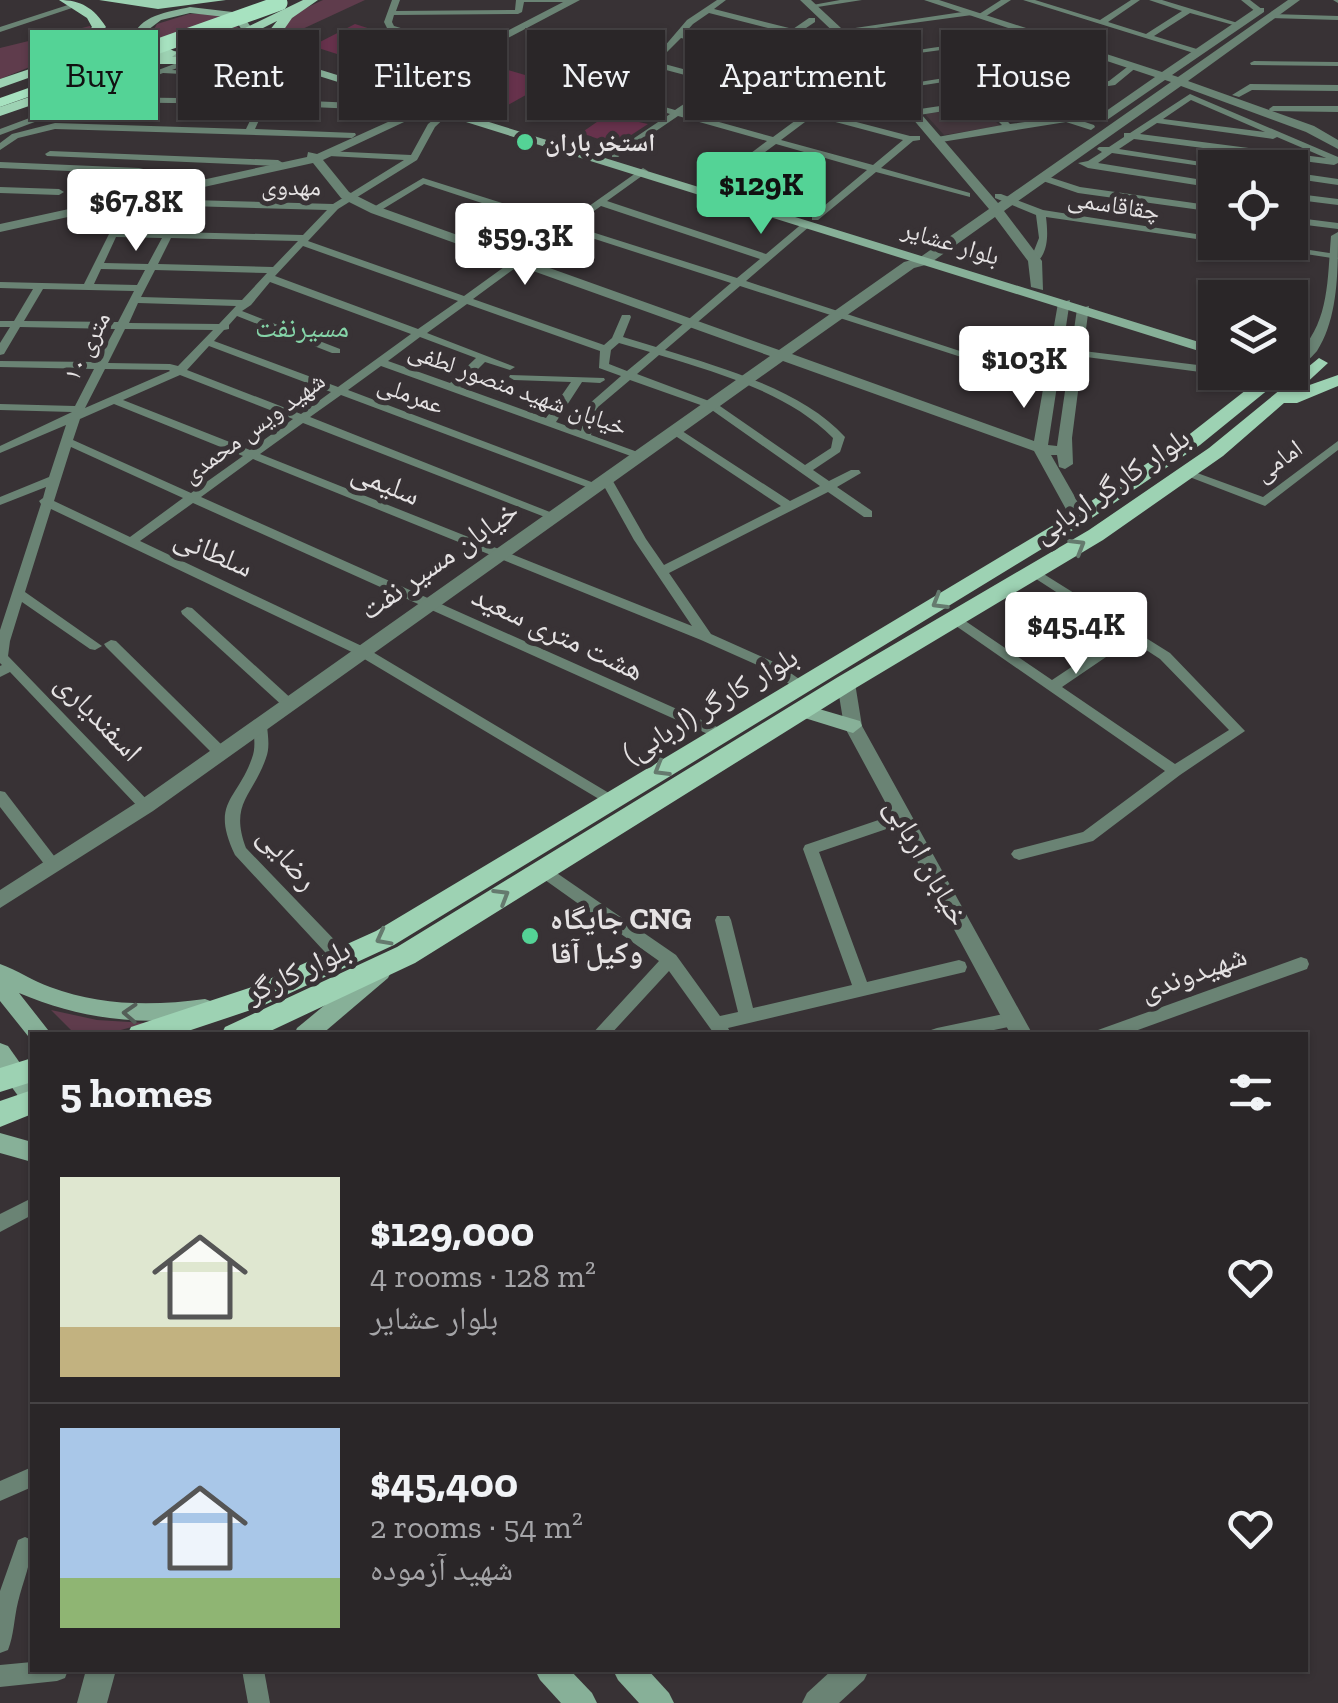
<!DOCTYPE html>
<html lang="en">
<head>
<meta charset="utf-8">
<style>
  body { margin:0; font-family:"Zilla Slab","Noto Naskh Arabic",serif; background:#363234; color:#f1f3f6; height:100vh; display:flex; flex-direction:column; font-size:38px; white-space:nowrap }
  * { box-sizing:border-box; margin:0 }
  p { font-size:32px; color:#a5a5a8 }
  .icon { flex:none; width:55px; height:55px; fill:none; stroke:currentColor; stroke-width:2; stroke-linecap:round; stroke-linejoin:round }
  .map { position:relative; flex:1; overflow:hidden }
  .panel { position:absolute; left:30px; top:1032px; width:1278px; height:640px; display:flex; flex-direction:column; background:#2a2628; border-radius:0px; box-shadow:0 2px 8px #0004,0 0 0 2px #464345 }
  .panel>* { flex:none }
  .hud { position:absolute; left:30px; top:30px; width:1280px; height:90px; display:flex; gap:20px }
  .fabs { position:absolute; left:1198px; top:150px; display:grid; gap:20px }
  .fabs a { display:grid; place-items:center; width:110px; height:110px; border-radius:0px; background:#2a2628; box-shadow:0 2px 8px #0004,0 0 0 2px #464345; font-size:50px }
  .price { position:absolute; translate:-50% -85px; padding:0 22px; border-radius:10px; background:#fff; color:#222; font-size:32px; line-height:65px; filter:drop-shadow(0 2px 5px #0008) }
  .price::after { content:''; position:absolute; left:50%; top:60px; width:30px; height:22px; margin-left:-15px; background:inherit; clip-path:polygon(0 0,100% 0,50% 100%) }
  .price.current { background:#54d396; color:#111 }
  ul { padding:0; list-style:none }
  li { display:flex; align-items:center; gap:30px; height:250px; padding:0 30px }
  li+li { border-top:2px solid #464345 }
  li span { display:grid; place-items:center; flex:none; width:280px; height:200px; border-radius:0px; color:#555 }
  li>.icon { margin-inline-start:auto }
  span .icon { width:120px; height:120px; fill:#fffc; stroke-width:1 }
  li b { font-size:42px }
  h2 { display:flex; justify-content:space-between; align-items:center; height:120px; padding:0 30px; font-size:42px }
  .chip { padding:0 35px; border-radius:0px; background:#2a2628; box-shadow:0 2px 8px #0004,0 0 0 2px #464345; font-size:35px; line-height:90px }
  .chip.current { background:#54d396; color:#111 }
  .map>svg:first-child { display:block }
</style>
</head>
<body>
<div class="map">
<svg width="1338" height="1703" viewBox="0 0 1338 1703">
  <rect width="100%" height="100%" fill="#383235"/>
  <polygon fill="#45383e" points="980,106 1000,126 944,135 925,114"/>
  <g fill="#5f3c4c">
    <polygon points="323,0 365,0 283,38 281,28 293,14"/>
    <path d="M189,14H214L239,28C224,55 171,55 149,38L157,24Z"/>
    <polygon points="90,26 93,35 72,50 0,79 0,48"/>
    <polygon points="51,1010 97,1020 146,1023 103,1035 76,1035"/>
  </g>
  <g fill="#67324c">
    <polygon points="355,24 380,32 337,54 312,46"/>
    <polygon points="410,40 440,53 406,69 356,58"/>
    <polygon points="481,62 549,82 508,105 449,90 455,78"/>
    <polygon points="607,115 648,124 616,145 581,133"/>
  </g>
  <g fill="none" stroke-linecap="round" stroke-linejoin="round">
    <g fill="#6a8374" fill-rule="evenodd">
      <polygon points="392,0 400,0 396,11 515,10 516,0 578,0 574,2 524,2 522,12 518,14 394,15 392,22 394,26 485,53 486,55 482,57 388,30 384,22"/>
      <path d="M717,0H726L714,9L793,29L809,18H815V22L766,55L854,77L862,71H868V75L818,112L910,136H920V140L913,141L881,168L970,193V197L876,172L818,220H812V216L867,170L776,144L717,187H711V183L767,141L678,116L618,157H612V153L670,114L599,92L657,55L687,20ZM709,13L788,33L758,53L684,34L693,24ZM681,38L753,57L720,79L657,62ZM761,59L849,81L773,137L683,112L723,85L785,100V96L728,81ZM651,66L715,83L675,110L610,91ZM813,116L903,140L873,165L781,140Z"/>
      <polygon points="840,0 862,0 811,8 807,6"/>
      <polygon points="1001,0 1011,0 983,18 976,16"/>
      <polygon points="1023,0 1035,0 1100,20 1131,0 1140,0 1108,22 1146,34 1182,11 1149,0 1162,0 1241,24 1237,26 1190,13 1154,36 1200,50 1201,52 1197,54"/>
      <polygon points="1241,0 1250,0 1263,10 1256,12"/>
      <polygon points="1333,0 1338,0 1338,3"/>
      <polygon points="74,3 81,5 0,32 0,27"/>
      <polygon points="969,11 973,13 972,15 839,33 835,31"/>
      <polygon points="1272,14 1338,16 1338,20 1269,18 1268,16"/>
      <polygon points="1026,29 1030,31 1029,33 1008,41 867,60 863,58 1006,37"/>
      <polygon points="1079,48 1086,50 1060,64 892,90 888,87 1058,60"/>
      <polygon points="193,57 197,59 196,61 172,70 317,76 321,79 320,91 313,93 313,81 163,73 101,97 263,99 402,105 406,108 402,111 266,105 255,129 355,133 356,135 352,138 55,129 18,138 0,150 0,143 12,134 55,123 246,129 258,104 88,102 0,135 0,129"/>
      <polygon points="1254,61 1338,62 1338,66 1251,65 1250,63"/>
      <polygon points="1131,64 1138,66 1115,85 991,104 1010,124 1067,116 1094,125 1095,127 1091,130 1066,122 935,143 932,142 932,138 1002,125 982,105 913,116 909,113 913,110 1109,81"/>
      <polygon points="1250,84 1338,85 1338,91 1252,90 1239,97 1232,95"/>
      <path d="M1190,94L1338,157V163L1334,165L1134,139L1119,149L1239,168H1215L1112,153L1098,163L1215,182V188L1088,168L1078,163L1088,161L1102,152L1097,149L1099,147H1109L1124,137V133H1130ZM1191,100L1265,132L1163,119ZM1157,123L1273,139L1277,137L1326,158L1140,134Z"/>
      <polygon points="1273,106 1338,106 1338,112 1270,111 1269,109"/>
      <path d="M448,108L452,111L435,127L417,160L338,209L308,241L464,296L558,228L424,184L378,212H372V208L423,178L565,223L643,168L648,171L646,173L607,201L766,254L804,222H810V226L746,281L1058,383L1056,385H1048L740,286L665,350C723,368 804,391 845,437L840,452L813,470L829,481L851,470H859L861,473L837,487L872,511V517H864L828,492L669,573L711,634L776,663L805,683L807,686L805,689L800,691L766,669L701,640L253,459L201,497L724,730L726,734L719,739L193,503L140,541L366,648L614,796L616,800L609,805L356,654L51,509L25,592L102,646L95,650L90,649L22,602L10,641L8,656L153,806L151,810H141L10,672L0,677V666L2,665L0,663V630L41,504L39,501L43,498L46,487L0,505V497L49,477L66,425L0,453V446L72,412L0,410V404L75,406L94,369L0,367V361L97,362L115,329L20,327L4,354L0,355V343L10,327H0V321H14L33,289L0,288V282L84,284L110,232L123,231L152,193L160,195L133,231L165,232L190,186L139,174L0,168V162L139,168L194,181L196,183L193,185L197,188L190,200L333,204L404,160L329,156L326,155V151L411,155L428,124ZM188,206L327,210L303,235L174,232ZM601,206L760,259L737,278L573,226ZM567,230L731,283L656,347L623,337L631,317L630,315H622L612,338L604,345L473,299ZM116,237L162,238L148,264L104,263ZM171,238L298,241L273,267L158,264ZM303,246L458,301L418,329L275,276ZM101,269L145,270L137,285L94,284ZM155,270L267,273L242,300L141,297ZM270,282L411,334L338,387L214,341L224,330L229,329V325L237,316L332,353H340V349L242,311L251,305ZM43,289L134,291L118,322L24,321ZM138,303L236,306L219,324L129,323ZM467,304L600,351L599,368L621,376L589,404L581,431L556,422L582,382L600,383L605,380L604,378L510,375L509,377L514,380L571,382L546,418L460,387L485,362L510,370L515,367L427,333ZM125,329L213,330L178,366L170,364L108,363ZM420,337L476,358L450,383L388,361ZM619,343L650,352L627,371L609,364L611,350ZM209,346L331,392L301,414L187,370ZM659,355C718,373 789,393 833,438L831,448L805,465L717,404L637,374ZM381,366L639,459L643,458V454L591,435L598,407L630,380L709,408L820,486L790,501L679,429H671V433L781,506L664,565L646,539L610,476H602L600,479L634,540L692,626L260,454L303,423L550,519H558L560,516L310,417L341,395L592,489H600L602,486L348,390ZM105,369L169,370L170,371L85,408ZM180,375L293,419L250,450L123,400ZM114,404L243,456L191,493L73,440L80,419ZM71,447L183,498L130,537L54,501Z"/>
      <polygon points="50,151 278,160 283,163 278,166 47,156 45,154"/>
      <polygon points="1290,172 1338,179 1338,185 1290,178"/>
      <polygon points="1043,175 1080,187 1215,206 1215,212 1078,193 1040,180 1038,178"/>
      <polygon points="0,187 59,189 64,192 59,195 0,193"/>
      <polygon points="1290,193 1338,199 1338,205 1290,199"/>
      <path d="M995,194H1001L1043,210L1215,237L1217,242L1046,217C1048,234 1049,253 1035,264L1030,261L1039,238L1036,215L995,198Z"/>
      <polygon points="1290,217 1338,223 1338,229 1290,223"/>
      <polygon points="1229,242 1257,242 1336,254 1338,259"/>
      <polygon points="1075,350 1206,366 1215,362 1215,370 1208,373 1071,355 1070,353"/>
      <polygon points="1338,441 1338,450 1265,506 1179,473 1181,470 1189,470 1263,497"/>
      <path d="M1034,568L1170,653L1245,731L1180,775L1093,841L1019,860L1014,858L1011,854L1014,850L1083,832L1165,771L946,619L948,616H958L1052,680L1121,634L1030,575L1028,572ZM1131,640L1160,659L1229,730L1175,764L1062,687Z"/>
      <polygon points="187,607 192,608 295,702 297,705 295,708 285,708 182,614 181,611"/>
      <polygon points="111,640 116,641 226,749 228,753 226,757 216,757 106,647 104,644"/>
      <path d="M260,721L267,726C268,736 270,748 266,758C253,796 229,803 246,848L348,954L350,959L348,964L342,965L336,964L235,855C210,802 237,801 252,758C256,748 254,736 253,726Z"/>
      <polygon points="0,791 5,792 58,861 61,865 58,869 48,869 0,807"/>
      <polygon points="902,812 907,814 909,818 907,822 819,852 867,982 959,960 965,962 967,967 965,972 728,1028 732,1035 715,1035 669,971 610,1035 591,1035 659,961 538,875 535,871 538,867 548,867 676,955 720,1016 738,1012 715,920 717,916 729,916 731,920 753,1008 852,985 803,849 805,845"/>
      <polygon points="1301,957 1307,959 1309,964 1307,969 1124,1035 1096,1035 1098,1030"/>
      <polygon points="1013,1012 1019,1014 1021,1019 1019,1024 1013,1026 970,1035 929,1035 931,1030 937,1028"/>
      <polygon points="32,1198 32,1215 0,1232 0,1214"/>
      <polygon points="32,1467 32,1487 0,1501 0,1481"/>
      <path d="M25,1537L32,1540C32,1562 23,1581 18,1602C14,1618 14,1635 8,1650L0,1653V1591L18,1540Z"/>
      <polygon points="32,1662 32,1670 68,1670 65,1678 57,1681 0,1687 0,1665"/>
      <polygon points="242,1670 264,1670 270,1703 248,1703"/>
    </g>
    <g fill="#6a8374" fill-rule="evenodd">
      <polygon points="567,0 580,0 430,79 370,83 364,80 370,77 424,74"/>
      <polygon points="800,0 811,0 871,56 998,203 1171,82 1165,80 1107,120 1099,120 1099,116 1155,77 924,0 939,0 1162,72 1256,8 1264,8 1264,12 1172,75 1178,77 1288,0 1300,0 1188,81 1314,126 1338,140 1338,149 1306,132 1181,86 1004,211 1042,261 1043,290 1031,287 1028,261 995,217 929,264 914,268 792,354 1034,441 1058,303 1070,300 1048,445 1057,446 1077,309 1089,306 1072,438 1073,464 1065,469 1059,467 1057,455 1051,455 1087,518 1085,522 1073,522 1034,451 783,361 153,811 0,908 0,890 139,801 770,356 371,213 341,198 313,163 0,232 0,224 307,157 308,152 317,154 430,103 436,106 434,108 323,160 349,192 379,207 779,350 904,262 919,258 989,209 863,60"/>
      <path d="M1338,232C1338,272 1338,318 1317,351C1309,360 1302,367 1290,366V360C1330,329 1327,282 1331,236Z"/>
      <polygon points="846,677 855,683 862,726 1033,1035 1011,1035 844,726 837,683"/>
      <polygon points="86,1670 116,1670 107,1703 77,1703"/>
      <polygon points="832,1670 869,1670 864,1680 839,1703 802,1703 807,1693"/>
    </g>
    <g fill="#87b098" fill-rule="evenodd">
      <path d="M190,7L241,13L253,30L233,48L253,49L1215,347V356L248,54C209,54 165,69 133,40C137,15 169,12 190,7ZM190,13L234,18L242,30C218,56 173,59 144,39V33L161,20Z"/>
      <polygon points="1290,358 1300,360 1302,363 1290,366"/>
      <polygon points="802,704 860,721 862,726 853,733 795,715 793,710"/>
      <polygon points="380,963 388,966 391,972 388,978 321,1035 294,1035 297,1028 372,966"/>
      <path d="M0,964C17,970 33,981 50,987C100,1006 153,1006 205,999L213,1002L216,1008L213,1014L205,1017C139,1026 80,1019 19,993L52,1035H32V1041L0,1001Z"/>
      <polygon points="0,1043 8,1046 32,1080 32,1107 24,1104 0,1071"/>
      <polygon points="0,1133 32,1142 32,1162 0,1153"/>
      <polygon points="535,1670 570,1670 592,1693 597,1703 561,1703 540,1680"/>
      <polygon points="613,1670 648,1670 669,1693 674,1703 639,1703 618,1680"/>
    </g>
    <g fill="#9dd2b3" fill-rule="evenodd">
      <path d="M59,0C81,0 94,8 106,27L85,50L137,33L144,37L0,88V79L71,55V49L92,27L87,18Z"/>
      <polygon points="99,0 226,0 158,9"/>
      <path d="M303,0H318L292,18L283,31L306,56V62C288,63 277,45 269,31L277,21L253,33L241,30Z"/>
      <polygon points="170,49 177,53 172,57 278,56 285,60 278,64 151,64 0,116 0,107"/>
      <polygon points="1319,358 1328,363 1301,388 1338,375 1338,386 1297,403 1284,403 1223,456 1103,540 854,689 415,963 262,1035 221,1035 225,1027 397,947 838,677 1089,530 1209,448"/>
      <polygon points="1269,372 1290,372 1200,445 1086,522 394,945 260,1007 176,1035 127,1035 131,1027 252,987 376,931 1072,514 1186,437"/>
      <polygon points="32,1058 32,1082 0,1092 0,1068"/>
      <polygon points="32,1090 32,1114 0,1127 0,1101"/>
    </g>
    <polygon fill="#a7e2c0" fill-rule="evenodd" points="119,56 124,57 124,63 0,107 0,98"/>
    <polyline stroke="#a7e2c0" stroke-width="15" points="119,60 280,3"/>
  </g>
  <defs><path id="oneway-chevron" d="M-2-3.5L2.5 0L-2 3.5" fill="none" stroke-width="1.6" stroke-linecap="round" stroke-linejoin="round" transform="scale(2.5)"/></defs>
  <g stroke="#657a6e">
    <use href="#oneway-chevron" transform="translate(1078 546) rotate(-31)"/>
    <use href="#oneway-chevron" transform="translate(939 602) rotate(149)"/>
    <use href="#oneway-chevron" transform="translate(661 769) rotate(149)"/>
    <use href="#oneway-chevron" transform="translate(502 896) rotate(-31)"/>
    <use href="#oneway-chevron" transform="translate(383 938) rotate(152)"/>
  </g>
  <use stroke="#545e58" href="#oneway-chevron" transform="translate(130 1013) rotate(-177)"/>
  <g fill="#54d396" stroke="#383235" stroke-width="4">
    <circle cx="525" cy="142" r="10"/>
    <circle cx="530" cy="936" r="10"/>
  </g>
  <g text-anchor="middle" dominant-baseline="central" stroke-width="10" stroke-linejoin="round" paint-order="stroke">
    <g font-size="25" font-weight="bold" fill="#e5e2e3" stroke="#383235" text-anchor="start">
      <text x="545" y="142">استخر باران</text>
    </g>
    <g font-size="25" fill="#e5e2e3" stroke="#383235">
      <text transform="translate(291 186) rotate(1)">مهدوی</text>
      <text transform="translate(1114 204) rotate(9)">چقاقاسمی</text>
      <text transform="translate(951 242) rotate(17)">بلوار عشایر</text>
      <text transform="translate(86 346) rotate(-63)">۱۰ متری</text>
      <text transform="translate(518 388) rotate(20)">خیابان شهید منصور لطفی</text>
      <text transform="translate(411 394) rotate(20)">عمرملی</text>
      <text transform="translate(253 427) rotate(-36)">شهید ویس محمدی</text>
      <text transform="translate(1278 460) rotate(-36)">امامی</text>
    </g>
    <g font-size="28" fill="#85d4a8" stroke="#383235">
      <text x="302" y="327">مسیرنفت</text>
    </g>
    <g font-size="30" fill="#e5e2e3" stroke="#383235">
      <text transform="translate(386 483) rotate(22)">سلیمی</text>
      <text transform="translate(1111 485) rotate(-34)">بلوار کارگر اربابی</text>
      <text transform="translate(214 552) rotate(24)">سلطانی</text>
      <text transform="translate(439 560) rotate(-35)">خیابان مسیر نفت</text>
      <text transform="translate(558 633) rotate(25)">هشت متری سعید</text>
      <text transform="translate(710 705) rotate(-31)">بلوار کارگر (اربابی)</text>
      <text transform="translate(99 717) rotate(46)">اسفندیاری</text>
      <text transform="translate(288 858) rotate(49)">رضایی</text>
      <text transform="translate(927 862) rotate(61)">خیابان اربابی</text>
      <text transform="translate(298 971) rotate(-25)">بلوار کارگر</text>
      <text transform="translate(1193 973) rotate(-20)">شهیدوندی</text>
    </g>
    <g font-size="30" font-weight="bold" fill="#e5e2e3" stroke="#383235" text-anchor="start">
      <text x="550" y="919">جایگاه CNG<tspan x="550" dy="34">وکیل آقا</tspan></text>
    </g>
  </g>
</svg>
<div class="fabs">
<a><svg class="icon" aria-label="locate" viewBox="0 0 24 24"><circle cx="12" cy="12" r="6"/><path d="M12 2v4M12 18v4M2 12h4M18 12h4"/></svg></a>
<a><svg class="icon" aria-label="layers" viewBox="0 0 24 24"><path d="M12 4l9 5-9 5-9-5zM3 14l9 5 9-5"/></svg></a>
</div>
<b class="price current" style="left:761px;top:237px">$129K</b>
<b class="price" style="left:136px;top:254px">$67.8K</b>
<b class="price" style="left:525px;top:288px">$59.3K</b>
<b class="price" style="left:1024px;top:411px">$103K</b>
<b class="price" style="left:1076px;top:677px">$45.4K</b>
<div class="hud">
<a class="chip current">Buy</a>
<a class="chip">Rent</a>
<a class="chip">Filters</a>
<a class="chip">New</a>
<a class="chip">Apartment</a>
<a class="chip">House</a>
</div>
<section class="panel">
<h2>5 homes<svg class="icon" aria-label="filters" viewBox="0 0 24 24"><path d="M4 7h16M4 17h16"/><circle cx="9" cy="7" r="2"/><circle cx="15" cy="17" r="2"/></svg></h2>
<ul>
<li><span style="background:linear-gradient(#dfe7d0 75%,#c2b280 0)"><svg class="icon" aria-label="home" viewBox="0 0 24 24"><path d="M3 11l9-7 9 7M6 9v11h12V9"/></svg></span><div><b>$129,000</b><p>4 rooms · 128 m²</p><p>بلوار عشایر</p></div><svg class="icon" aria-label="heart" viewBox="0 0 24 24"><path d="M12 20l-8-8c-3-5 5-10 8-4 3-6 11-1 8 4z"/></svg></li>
<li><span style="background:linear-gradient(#a9c7e8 75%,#8fb573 0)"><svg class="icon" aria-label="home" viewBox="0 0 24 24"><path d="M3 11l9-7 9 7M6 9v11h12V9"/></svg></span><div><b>$45,400</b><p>2 rooms · 54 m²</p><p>شهید آزموده</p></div><svg class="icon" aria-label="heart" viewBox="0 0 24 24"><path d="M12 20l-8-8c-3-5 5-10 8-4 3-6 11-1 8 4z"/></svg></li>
</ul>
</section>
</div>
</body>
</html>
